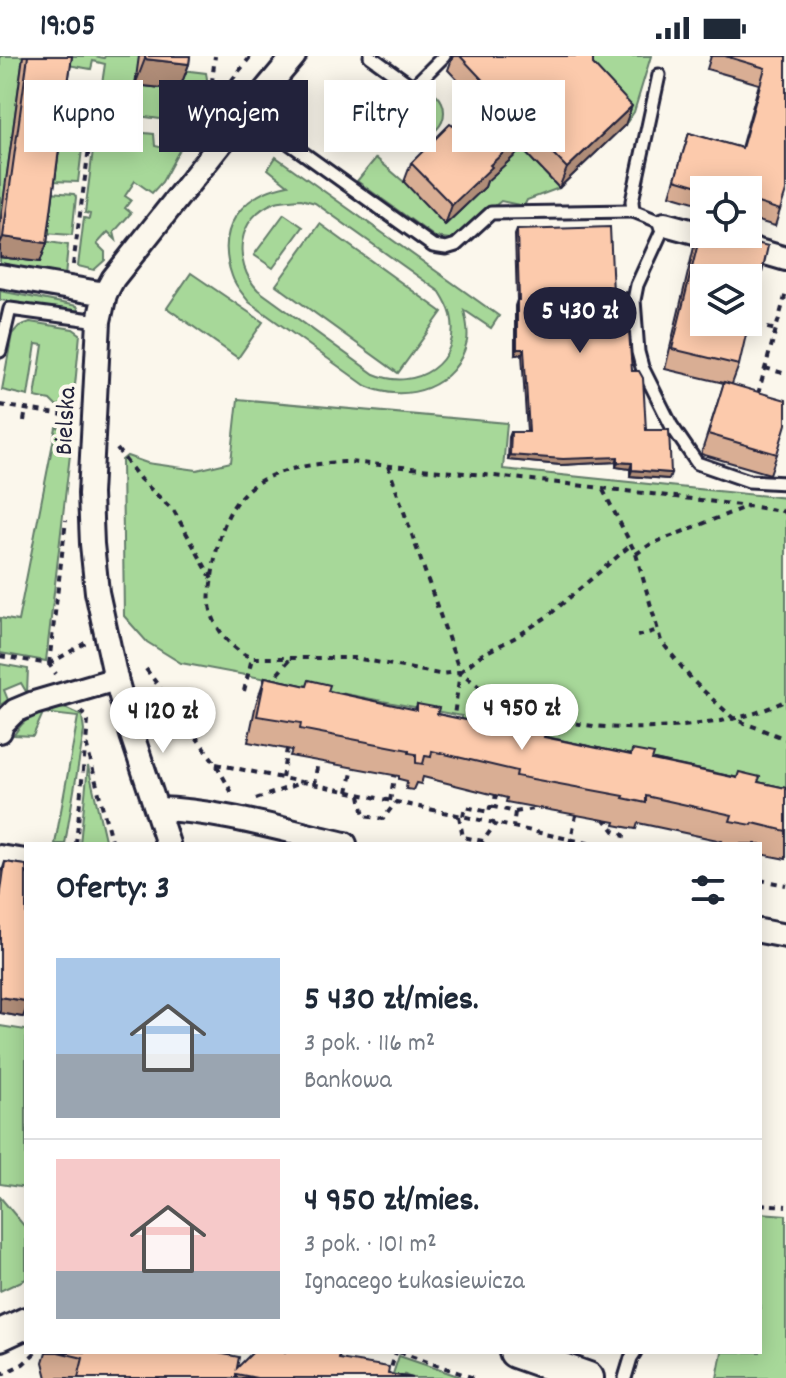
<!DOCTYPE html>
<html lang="pl">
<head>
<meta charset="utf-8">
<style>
  body { margin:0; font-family:Dekko,sans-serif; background:#f2f2f3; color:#1f2937; height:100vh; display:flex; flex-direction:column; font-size:30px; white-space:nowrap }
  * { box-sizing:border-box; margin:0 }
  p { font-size:26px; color:#747a83 }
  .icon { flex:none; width:44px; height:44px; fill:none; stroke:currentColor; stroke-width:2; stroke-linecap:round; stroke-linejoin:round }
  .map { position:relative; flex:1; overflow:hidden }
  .sheet { position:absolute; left:24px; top:786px; width:738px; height:512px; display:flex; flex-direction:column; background:#fff; border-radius:0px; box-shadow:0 4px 20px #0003 }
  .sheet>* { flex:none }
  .banner { position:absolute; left:24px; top:24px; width:738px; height:72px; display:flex; gap:16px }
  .tools { position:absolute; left:690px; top:120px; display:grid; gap:16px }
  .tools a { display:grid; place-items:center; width:72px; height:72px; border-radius:0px; background:#fff; box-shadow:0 4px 20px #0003; font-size:40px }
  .price { position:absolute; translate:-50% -68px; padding:0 18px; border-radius:28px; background:#fff; color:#222; font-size:26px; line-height:52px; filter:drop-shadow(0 2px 4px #0008) }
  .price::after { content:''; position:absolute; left:50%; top:48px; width:24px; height:18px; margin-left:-12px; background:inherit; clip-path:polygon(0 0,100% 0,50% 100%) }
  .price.on { background:#22223b; color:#fff }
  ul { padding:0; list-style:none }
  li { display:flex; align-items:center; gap:24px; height:200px; padding:0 32px }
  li+li { border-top:2px solid #e0e1e3 }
  li span { display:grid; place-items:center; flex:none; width:224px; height:160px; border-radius:0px; color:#555 }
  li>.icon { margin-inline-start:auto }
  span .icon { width:96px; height:96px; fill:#fffc; stroke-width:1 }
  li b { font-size:34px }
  h2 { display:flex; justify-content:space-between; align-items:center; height:96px; padding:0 32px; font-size:34px }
  .pill { padding:0 28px; border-radius:0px; background:#fff; box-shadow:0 4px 20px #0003; font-size:28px; line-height:72px }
  .pill.on { background:#22223b; color:#fff }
  .status { display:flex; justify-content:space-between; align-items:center; height:56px; padding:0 40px; background:#fff; direction:ltr }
  .status svg { height:22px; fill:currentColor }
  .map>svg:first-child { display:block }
</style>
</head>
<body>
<div class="status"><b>19:05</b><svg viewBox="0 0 49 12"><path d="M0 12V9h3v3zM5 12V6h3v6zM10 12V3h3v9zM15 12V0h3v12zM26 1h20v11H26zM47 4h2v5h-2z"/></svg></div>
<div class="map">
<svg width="786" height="1322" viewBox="0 0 786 1322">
  <rect width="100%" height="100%" fill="#fbf7ec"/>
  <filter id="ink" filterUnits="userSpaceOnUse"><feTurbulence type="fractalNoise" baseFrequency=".0125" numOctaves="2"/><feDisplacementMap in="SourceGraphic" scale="16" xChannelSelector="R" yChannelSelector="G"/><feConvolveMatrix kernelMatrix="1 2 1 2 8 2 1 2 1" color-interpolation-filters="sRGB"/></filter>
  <g filter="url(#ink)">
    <g fill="#a7d899" stroke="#647d6a" stroke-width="2" fill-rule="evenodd">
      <polygon points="0,0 23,0 0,170"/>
      <path d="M69,0H95L104,2L105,0H139L182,14L206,17C209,30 207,50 200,61L182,66L102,55L99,47L106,48L107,43L100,41L105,8L93,5L91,13L68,9Z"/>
      <polygon points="589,0 651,0 634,56 625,69 586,28"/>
      <circle cx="420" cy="56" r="24"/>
      <polygon points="104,73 154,78 155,90 164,92 167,89 176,88 180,93 162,126 152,137 135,125 125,140 131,144 125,152 131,157 114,176 116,184 108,176 97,188 105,196 105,204 94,214 78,210 84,162 89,163 90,158 85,157 94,86 96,80"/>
      <polygon points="56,81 81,83 83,85 78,126 52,125"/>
      <polygon points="522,93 559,132 527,144 524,150 501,145 461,177 450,183 435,181 357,125 376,102 404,126 483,128"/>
      <path d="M276,101L499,260L491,272L464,254C466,264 469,274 467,285C457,332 406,348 366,330L249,246C243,238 235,230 232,220C215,172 241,138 288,129L268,113ZM301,143L315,147L440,236C445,244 449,251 451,259C462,307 416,336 374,318L258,234C232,207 236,160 276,146C284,144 293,144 301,143Z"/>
      <polygon points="50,136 74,138 76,141 72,179 44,177"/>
      <polygon points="284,158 303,171 273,212 254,199"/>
      <polygon points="320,168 442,256 398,317 276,229"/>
      <polygon points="43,185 68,189 65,221 0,208 0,201 40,206"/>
      <polygon points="191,217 263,266 238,302 167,252"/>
      <polygon points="0,235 77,250 80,257 0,244"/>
      <polygon points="30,266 73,273 80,278 73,350 55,349 50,344 35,341 43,289 36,288 28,340 2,334 12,278 19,270"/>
      <polygon points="238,343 507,367 503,413 786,442 786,732 462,663 462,660 181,607 147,586 124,560 122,404 127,400 147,407 197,414 231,406"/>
      <polygon points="56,371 73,373 46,605 0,597 0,562 18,565"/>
      <polygon points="0,608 28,613 27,637 21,627 4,634 8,644 0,649"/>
      <path d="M57,652L67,653L82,660L84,675L65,788H55L78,661L43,657L33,680L14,679C24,662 38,654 57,652Z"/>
      <polygon points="88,710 106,788 80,788"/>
      <polygon points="0,970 26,974 26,1132 0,1128"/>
      <polygon points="0,1141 26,1172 26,1223 0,1235"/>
      <polygon points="760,1157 786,1159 786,1322 717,1322 722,1296 760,1296"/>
      <polygon points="399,1300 464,1322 411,1322 405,1319 404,1322 393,1318"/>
    </g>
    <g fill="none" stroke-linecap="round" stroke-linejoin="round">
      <g stroke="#22223b" stroke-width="17">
        <g id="lane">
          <polyline points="370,0 413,31 444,0"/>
          <polyline points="659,19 632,145 633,155 665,168 637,229 634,244 638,296 642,311 671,369 697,407 749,425 786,427"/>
          <polyline points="247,57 433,190 446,192 456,189 491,157 633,155"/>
          <polyline points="0,295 10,253 99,265"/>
          <polyline points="625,1322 631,1302 635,1296"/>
        </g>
      </g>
      <g stroke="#22223b" stroke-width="28">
        <g id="street">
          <polyline points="665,168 727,185"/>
          <polyline points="745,191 786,203"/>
          <polyline points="0,220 105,238"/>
          <polyline points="0,675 2,668 15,655 34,647 116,623"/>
          <path d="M158,753C217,754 287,775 345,788"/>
          <polyline points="168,788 132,679 116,623 97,536 92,488 90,438 99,265 105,238 113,223 221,87 294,0"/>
          <polyline points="0,801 26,805"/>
          <polyline points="760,875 786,880"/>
        </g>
      </g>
      <g stroke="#22223b" stroke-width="36">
        <g id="secondary">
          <polyline points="0,1279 26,1267"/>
          <polyline points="515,1296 588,1322"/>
        </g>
      </g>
      <g stroke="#22223b" stroke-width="4" stroke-dasharray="6 6" stroke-linecap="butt">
        <polyline points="209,51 215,0"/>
        <polyline points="209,53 251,0"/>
        <polyline points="73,209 94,56"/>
        <polyline points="744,266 776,274"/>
        <polyline points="765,312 786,318"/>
        <polyline points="758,338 786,237"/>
        <polyline points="0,349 70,360"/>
        <polyline points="24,365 26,353"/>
        <polyline points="117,393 140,423 174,455 212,523"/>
        <polyline points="388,410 460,616 453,667"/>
        <polyline points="603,434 636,498 661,585 693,625 734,663 786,683"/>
        <path d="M786,457L782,455L748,450C650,438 551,425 453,416C428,414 404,411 380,409C368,408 356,406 344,406C316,407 274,413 251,431C220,455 215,499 210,535C206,563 227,592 252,602H355L439,618L460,616C470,623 479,632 490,638C552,672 622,677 692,669C725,665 757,660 786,644"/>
        <polyline points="636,498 651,488 748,450"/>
        <polyline points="637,580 658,574"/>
        <polyline points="0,600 49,608 56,618"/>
        <polyline points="49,608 66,464"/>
        <polyline points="49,608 85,587"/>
        <polyline points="146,613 216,708 232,737"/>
        <polyline points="460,616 481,599 516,581 548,560 632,488"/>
        <polyline points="270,627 290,603"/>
        <polyline points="244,635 252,602"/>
        <polyline points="81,655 88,665 86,687 112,788"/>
        <polyline points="216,708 301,726"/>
        <polyline points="282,722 287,693"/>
        <polyline points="314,729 319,699"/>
        <polyline points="348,736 353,711"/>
        <polyline points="496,737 494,751 515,756 513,771"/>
        <polyline points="360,739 364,760 383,763 396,746"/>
        <polyline points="256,743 303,726 592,788"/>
        <polyline points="390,745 395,716"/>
        <polyline points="515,756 540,752"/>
        <polyline points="459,760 463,781 483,785 496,767"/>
        <polyline points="463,760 465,751 489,756 490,751 493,751"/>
        <polyline points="604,762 614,775 624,779 622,788"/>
        <polyline points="76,788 85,693"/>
        <polyline points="570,788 576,759"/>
        <polyline points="760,824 786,829"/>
        <polyline points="760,1148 786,1150"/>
        <polyline points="399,1296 474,1322"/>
        <polyline points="0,1319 23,1308 36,1296"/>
        <polyline points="388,1322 396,1296"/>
      </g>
      <use href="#lane" stroke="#fbf7ec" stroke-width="11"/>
      <use href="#street" stroke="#fbf7ec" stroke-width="22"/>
      <use href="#secondary" stroke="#fbf7ec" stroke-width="30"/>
    </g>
    <g fill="#d9ae94" stroke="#22223b" stroke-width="2">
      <polygon points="23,0 72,0 63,62 47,187 40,206 0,201 0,169"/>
      <polygon points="139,0 190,0 189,8 179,34 135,29"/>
      <polygon points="453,0 593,0 593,8 625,69 559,132 522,93 487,125 485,131 445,169 404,126 411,107 453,70 478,46 448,14"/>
      <polygon points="711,0 786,0 780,154 775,170 748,162 748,134 704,134 704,149 670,139 689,77 741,92 759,28 707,13"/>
      <polygon points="702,171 760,226 753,246 748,245 748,222 704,222 739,309 732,328 777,398 770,418 701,398 724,327 665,313 694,191"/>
      <polygon points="517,174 613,237 646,374 669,423 630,420 630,413 616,411 616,406 561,409 508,404 509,381 511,376 527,376 522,298 515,299 515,250 517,244 515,179"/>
      <polygon points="265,621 415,654 417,648 437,658 786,732 786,803 760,798 760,788 721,788 722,785 638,767 636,773 614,769 615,766 506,746 507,742 423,721 421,728 416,727 413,734 406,733 407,725 399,723 399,720 290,700 292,694 248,686 256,648"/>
      <polygon points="5,806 26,809 26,953 23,961 0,957 0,821"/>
      <polygon points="46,1296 213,1296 237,1312 339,1303 388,1318 413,1322 47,1322 43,1306"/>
    </g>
    <g fill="#b08d78" stroke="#22223b" stroke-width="2">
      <polygon points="145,3 189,8 179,34 135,29"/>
      <polygon points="632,50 625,69 559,132 567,112"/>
      <polygon points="529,73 522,93 487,125 485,131 445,169 452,149 490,109"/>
      <polygon points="3,181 47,187 40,206 0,201 0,188"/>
      <polygon points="517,293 524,293 522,298 515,299"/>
      <polygon points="510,399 618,401 616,406 561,409 508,404"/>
      <polygon points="618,406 632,407 630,413 616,411"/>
      <polygon points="632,414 671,417 669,423 630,420"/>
      <polygon points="0,941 26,945 26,953 23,961 0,957"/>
    </g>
    <g fill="#fccaac" stroke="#22223b" stroke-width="2">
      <polygon points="28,0 72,0 63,62 47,187 3,181"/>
      <polygon points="145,0 190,0 189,8 145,3"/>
      <polygon points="460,0 593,0 593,8 632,50 567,112 529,73 490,109 492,111 452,149 411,107 450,68 453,70 491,33"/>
      <polygon points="725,0 786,0 786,135 780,154 748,144 748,134 712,134 675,123 689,77 742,92 765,12"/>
      <polygon points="610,171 613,237 626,236 632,315 639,315 643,322 646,374 669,374 671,417 632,414 632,407 618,406 618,401 563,403 510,399 511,376 529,376 524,293 517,293 517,244 519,244 517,174"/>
      <polygon points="702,171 704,172 704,178 726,178 735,181 742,181 748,185 768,190 760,226 748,223 748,222 731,219 730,222 704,222 704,266 733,266 748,270 739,309 672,293"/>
      <polygon points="724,326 786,344 786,368 777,398 708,378"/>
      <polygon points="265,621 307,630 309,624 330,629 328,635 417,654 417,648 439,652 437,658 523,676 524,670 546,675 544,681 631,699 632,694 654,698 652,704 737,722 739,716 760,721 758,726 786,732 786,775 753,767 752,769 730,765 732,759 646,740 646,747 623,742 624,740 516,720 517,715 432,695 431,701 425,700 423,708 416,707 416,698 409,697 409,694 300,673 301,667 257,660"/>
      <polygon points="5,806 26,809 26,945 0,941 0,842"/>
      <polygon points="58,1296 213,1296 239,1301 237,1312 253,1296 340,1296 339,1303 389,1311 388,1318 413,1322 257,1322 236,1318 236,1322 78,1322 83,1302"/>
    </g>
  </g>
  <g text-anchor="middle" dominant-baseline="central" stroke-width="8" stroke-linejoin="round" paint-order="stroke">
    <g font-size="26" fill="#22223b" stroke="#fbf7ec">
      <text transform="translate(67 365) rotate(-87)">Bielska</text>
    </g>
  </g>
</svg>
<div class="tools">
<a><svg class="icon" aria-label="locate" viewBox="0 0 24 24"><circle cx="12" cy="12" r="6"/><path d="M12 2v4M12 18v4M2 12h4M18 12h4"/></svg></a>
<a><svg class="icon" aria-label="layers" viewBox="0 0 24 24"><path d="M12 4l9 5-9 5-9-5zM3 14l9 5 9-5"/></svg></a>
</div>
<b class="price on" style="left:580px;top:299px">5 430 zł</b>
<b class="price" style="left:522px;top:696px">4 950 zł</b>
<b class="price" style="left:163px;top:699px">4 120 zł</b>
<div class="banner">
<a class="pill">Kupno</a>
<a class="pill on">Wynajem</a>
<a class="pill">Filtry</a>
<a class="pill">Nowe</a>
</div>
<section class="sheet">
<h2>Oferty: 3<svg class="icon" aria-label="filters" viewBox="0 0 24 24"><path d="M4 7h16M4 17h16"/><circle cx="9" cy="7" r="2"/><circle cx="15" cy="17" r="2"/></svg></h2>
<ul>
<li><span style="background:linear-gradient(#a9c7e8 60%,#9aa5b1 0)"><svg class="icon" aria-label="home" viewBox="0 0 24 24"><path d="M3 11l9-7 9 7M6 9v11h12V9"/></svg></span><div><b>5 430 zł/mies.</b><p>3 pok. · 116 m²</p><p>Bankowa</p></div></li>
<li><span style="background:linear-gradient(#f6c9c9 70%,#9aa5b1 0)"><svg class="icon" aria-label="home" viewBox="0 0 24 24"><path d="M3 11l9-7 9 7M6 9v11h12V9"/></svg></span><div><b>4 950 zł/mies.</b><p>3 pok. · 101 m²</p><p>Ignacego Łukasiewicza</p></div></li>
</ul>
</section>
</div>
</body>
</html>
